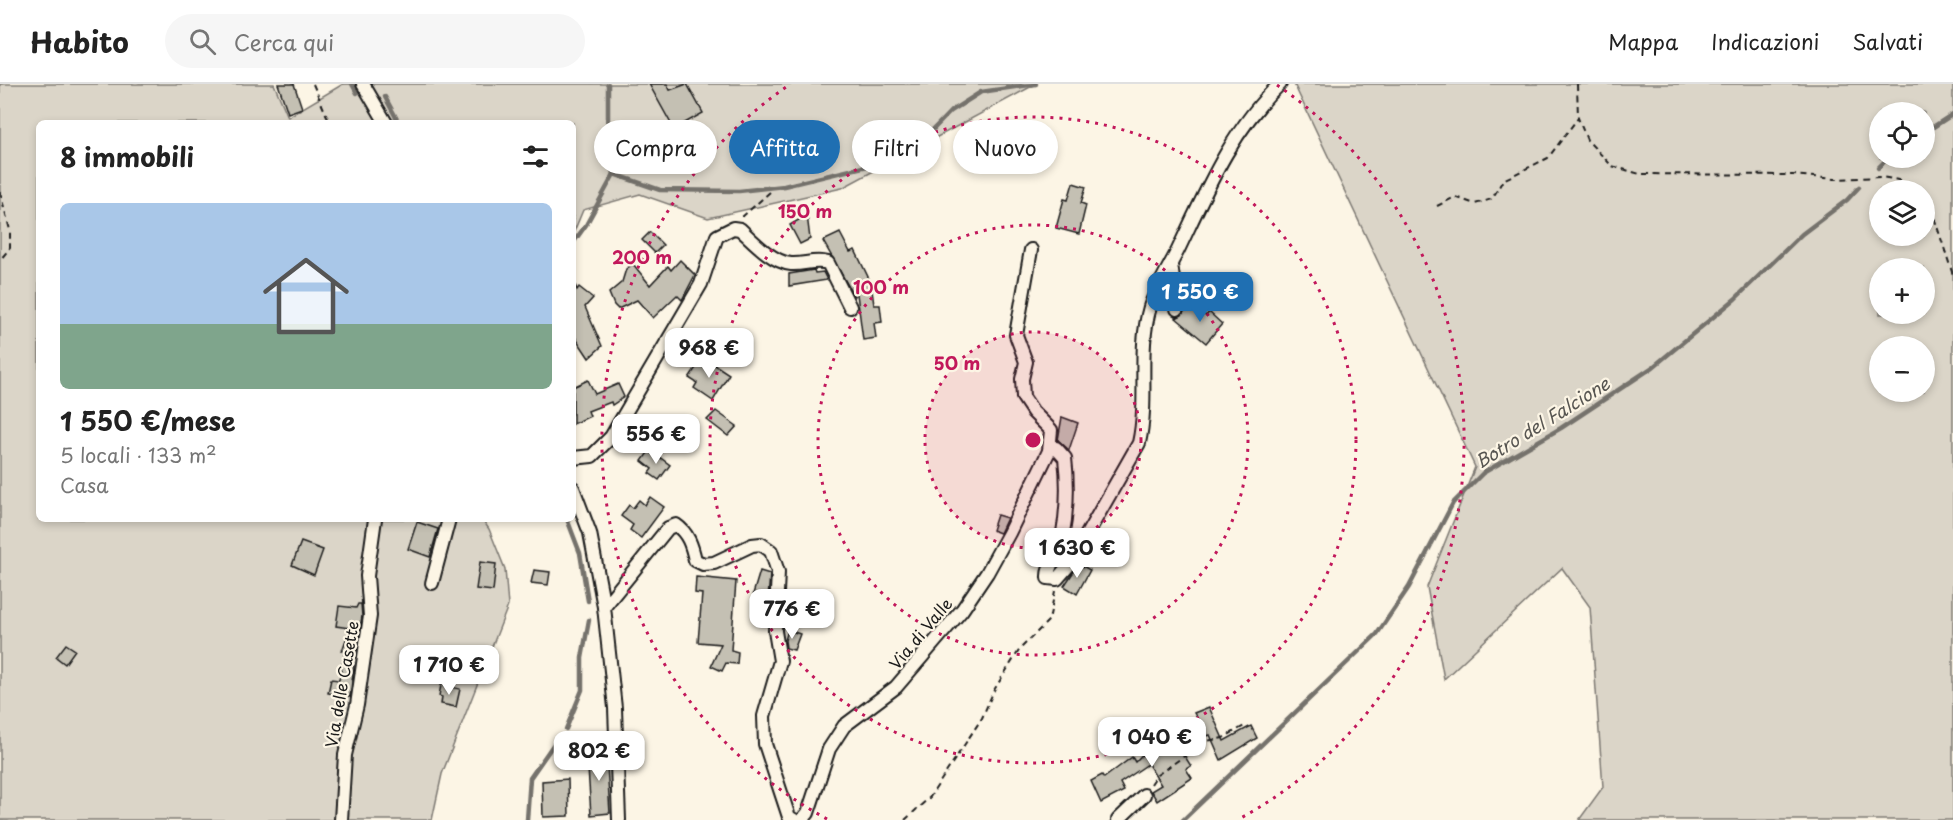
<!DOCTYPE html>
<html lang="it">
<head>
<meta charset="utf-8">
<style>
  body { margin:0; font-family:"Playpen Sans",sans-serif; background:#f6f6f6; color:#222; height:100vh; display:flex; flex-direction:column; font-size:22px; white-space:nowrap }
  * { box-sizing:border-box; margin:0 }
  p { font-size:20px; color:#767676 }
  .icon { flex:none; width:33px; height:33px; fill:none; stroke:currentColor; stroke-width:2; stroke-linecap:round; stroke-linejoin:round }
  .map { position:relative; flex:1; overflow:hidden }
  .side { position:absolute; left:36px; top:36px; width:540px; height:402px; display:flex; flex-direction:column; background:#fff; border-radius:9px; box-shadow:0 3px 9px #0003 }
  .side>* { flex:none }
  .banner { position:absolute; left:594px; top:36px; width:570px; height:54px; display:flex; gap:12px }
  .tools { position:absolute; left:1869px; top:18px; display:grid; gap:12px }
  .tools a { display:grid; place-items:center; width:66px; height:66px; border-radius:50%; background:#fff; box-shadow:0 3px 9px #0003; font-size:30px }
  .price { position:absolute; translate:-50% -51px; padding:0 14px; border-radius:12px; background:#fff; color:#222; font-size:20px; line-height:39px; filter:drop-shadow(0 2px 3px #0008) }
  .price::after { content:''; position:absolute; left:50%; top:36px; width:18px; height:14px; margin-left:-9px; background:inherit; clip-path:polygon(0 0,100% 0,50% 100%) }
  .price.active { background:#1f6fb2; color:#fff }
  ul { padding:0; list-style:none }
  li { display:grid; align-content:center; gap:12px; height:318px; padding:0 24px }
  li span { display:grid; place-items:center; height:186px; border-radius:9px; color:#555 }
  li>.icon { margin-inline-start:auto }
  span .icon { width:108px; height:108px; fill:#fffc; stroke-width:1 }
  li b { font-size:26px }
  h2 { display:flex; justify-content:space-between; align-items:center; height:72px; padding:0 24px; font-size:26px }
  .tag { padding:0 21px; border-radius:27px; background:#fff; box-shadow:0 3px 9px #0003; font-size:21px; line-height:54px }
  .tag.active { background:#1f6fb2; color:#fff }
  header { display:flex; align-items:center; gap:36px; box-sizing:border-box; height:84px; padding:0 30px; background:#fff; border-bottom:2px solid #e0e0e0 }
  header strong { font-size:28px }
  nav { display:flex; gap:33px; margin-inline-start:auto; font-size:21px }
  .search { width:420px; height:54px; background:#f6f6f6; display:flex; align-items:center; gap:15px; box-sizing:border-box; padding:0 21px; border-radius:33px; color:#767676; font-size:22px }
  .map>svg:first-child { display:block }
</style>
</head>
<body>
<header>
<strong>Habito</strong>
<div class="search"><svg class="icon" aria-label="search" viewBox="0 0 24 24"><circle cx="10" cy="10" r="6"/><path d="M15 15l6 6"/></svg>Cerca qui</div>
<nav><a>Mappa</a><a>Indicazioni</a><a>Salvati</a></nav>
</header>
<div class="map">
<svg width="1953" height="736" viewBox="0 0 1953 736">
  <rect width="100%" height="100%" fill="#fcf5e5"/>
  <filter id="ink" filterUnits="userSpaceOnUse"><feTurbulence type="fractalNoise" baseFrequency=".0167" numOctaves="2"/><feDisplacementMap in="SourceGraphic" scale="12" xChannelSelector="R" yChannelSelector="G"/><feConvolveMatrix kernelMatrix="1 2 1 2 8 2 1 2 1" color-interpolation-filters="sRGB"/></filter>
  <g filter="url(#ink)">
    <g fill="#dbd5c8" stroke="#7c7872" stroke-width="1.5" fill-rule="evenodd">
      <polygon points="0,0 274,0 288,33 343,0 1036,0 842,104 708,134 640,110 583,126 573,150 573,39 39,39 39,435 482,435 489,445 505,485 508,522 442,690 432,736 0,736"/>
      <path d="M1294,0H1953V736H1579L1603,703L1590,523L1562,484L1444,595L1427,503L1475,383ZM1924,28V74H1880V28ZM1924,106V152H1880V106ZM1880,184H1924V230H1880ZM1924,262V308H1880V262Z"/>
    </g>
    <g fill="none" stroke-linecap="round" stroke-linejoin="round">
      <g stroke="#75726c" stroke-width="4.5">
        <polyline points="352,0 357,9"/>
        <polyline points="608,0 608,47 614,90"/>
        <polyline points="385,13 399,39"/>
        <polyline points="1924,49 1953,30"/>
        <polyline points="1878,84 1888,74"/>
        <polyline points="614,90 660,106 739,107 784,102 892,76 919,60 951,27 981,8 1036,0"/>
        <polyline points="573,159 586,141 614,90"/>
        <polyline points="567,435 580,469 588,517"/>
        <polyline points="566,645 582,606 582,574 589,536"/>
        <polyline points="527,736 530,694 553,661"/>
        <polyline points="1183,736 1377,550 1409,503 1453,419 1483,389 1561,344 1653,283 1735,215 1802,150 1847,116 1859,103"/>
      </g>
    </g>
    <g fill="#c4c0b3" stroke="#1c1c1c" stroke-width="1.5">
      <polygon points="278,0 294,0 302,24 288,29"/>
      <polygon points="649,0 667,0 670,6 687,0 703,29 674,45"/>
      <polygon points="1073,99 1086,103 1081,119 1086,121 1079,150 1056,144 1064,115 1068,116"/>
      <polygon points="807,131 810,155 800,160 790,141"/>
      <polygon points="650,148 663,161 655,169 642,156"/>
      <polygon points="840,149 850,168 855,166 871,199 874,221 880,221 882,238 874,239 876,254 863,256 857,210 854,212 823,157"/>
      <polygon points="680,176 695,191 682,216 677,211 653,234 637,216 618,225 614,221 609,209 622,198 626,185 633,180 650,201 668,182 671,186"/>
      <polygon points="814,186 815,189 823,188 827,196 789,202 789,190"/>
      <polygon points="573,196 577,206 579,203 593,214 585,223 602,262 589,274 573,250"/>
      <polygon points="1190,218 1206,232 1209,228 1222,240 1206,259 1176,234 1182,231"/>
      <polygon points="703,273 729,290 713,317 694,304 697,299 689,294"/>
      <polygon points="588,296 595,310 618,300 624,313 612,321 611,318 588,327 590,332 573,340 573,303"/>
      <polygon points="716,327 737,342 728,352 707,336"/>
      <polygon points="1062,333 1078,339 1069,366 1058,356"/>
      <polygon points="650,366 670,381 659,396 649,389 652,385 642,377"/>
      <polygon points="650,413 664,423 641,454 630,446 633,441 621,432 629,421 633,424 639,416 645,421"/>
      <polygon points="997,431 1007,434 1000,449 992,446"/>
      <polygon points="417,438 438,445 430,473 408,465"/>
      <polygon points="301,458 323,466 314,491 292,481"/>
      <polygon points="480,478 496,480 493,507 476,505"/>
      <polygon points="1079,480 1090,486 1077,510 1064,502"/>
      <polygon points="534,486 550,488 548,501 531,499"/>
      <polygon points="760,487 770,490 768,515 753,510"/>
      <polygon points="696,493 736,497 731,566 738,568 737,580 726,579 722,587 711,582 721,560 698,558 702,510 695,509"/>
      <polygon points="358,520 361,520 362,532 357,563 351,581 354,582 350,613 328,609 331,595 339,596 345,567 342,567 350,544 336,542 339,522 356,524"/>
      <polygon points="788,546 800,550 794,566 786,564 785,556"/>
      <polygon points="66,560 75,566 65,580 56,573"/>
      <polygon points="441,601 460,605 456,623 441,620 442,613 439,612"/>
      <polygon points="1209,623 1224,657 1251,642 1257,654 1221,676 1210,651 1207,652 1194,629"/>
      <polygon points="1178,644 1193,658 1182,668 1191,682 1186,685 1192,694 1157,717 1151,707 1161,701 1148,680 1120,699 1124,707 1101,719 1091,697 1102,691 1104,694 1132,673 1135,678 1158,654 1163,659"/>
      <polygon points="606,665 610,729 591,731 587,668"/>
      <polygon points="568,695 569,732 543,733 542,697"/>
    </g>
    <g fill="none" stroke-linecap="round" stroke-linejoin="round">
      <g stroke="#1c1c1c" stroke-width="16">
        <g id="street">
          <polyline points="363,0 386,39"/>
          <polyline points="1031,166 1016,251 1026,278 1022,295 1023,313 1033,328 1051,346 1049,367"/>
          <polyline points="1171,180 1177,225"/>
          <path d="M573,374L592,372L611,353L701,200L717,152L733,144L740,145C753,157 772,178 791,180C804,181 814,175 828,179L850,223"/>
          <polyline points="573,404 590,449 604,523 615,624 619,736"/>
          <polyline points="432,499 449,435"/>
          <path d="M604,523L668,444L676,441C688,449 692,462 695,476L703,480L714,479L752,461L761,460L771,467L778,488L775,547L780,577L764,632L765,660L789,733L794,736"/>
          <polyline points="341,736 345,671 357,621 370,532 367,492 375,435"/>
          <path d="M802,736L808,729L829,665L844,642L896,603L962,526L987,489L1009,449L1049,367L1056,364L1065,374C1068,399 1067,429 1062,455C1060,468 1047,481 1048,494L1057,495L1070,480L1139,359C1149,314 1137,267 1150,223C1156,204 1169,184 1178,166C1206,107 1232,45 1280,0"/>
          <polyline points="1118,736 1144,711"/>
        </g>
      </g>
      <g stroke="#1c1c1c" stroke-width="2" stroke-dasharray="6 4.5" stroke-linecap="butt">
        <polyline points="313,0 330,39"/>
        <polyline points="1577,0 1578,34 1587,56 1612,82 1640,90 1793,91 1835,95 1882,93 1898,96 1918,106"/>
        <polyline points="0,108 10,146 10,164 0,176"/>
        <polyline points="1924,116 1932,127 1953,191"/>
        <polyline points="1437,122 1455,113 1475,120 1492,115 1503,96 1548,74 1578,34"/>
        <polyline points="742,133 770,108"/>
        <polyline points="1151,700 1157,691 1206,657 1223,654 1246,641"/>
        <polyline points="905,736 930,713 982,634 994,606 1020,565 1049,536 1055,507"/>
      </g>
      <use href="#street" stroke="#fcf5e5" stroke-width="12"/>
    </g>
  </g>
  <circle cx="1033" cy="356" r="108" fill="#c2185b" fill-opacity=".12"/>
  <g fill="none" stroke="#c2185b" stroke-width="3" stroke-dasharray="3 6">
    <circle cx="1033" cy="356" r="108"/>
    <circle cx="1033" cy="356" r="215"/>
    <circle cx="1033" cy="356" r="323"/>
    <path d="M827 735A431 431 0 0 1 789 1M1277 1A431 431 0 0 1 1239 735"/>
  </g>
  <g text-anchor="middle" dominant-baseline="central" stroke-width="4.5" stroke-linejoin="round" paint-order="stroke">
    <g font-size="16" fill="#1c1c1c" stroke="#fcf5e5">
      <text transform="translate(920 549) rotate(-50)">Via di Valle</text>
      <text transform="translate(341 600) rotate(-80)">Via delle Casette</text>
    </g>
    <g font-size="18" font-style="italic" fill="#575551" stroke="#fcf5e5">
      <text transform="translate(1542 338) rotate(-32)">Botro del Falcione</text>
    </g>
  </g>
  <circle cx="1033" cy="356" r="9" fill="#c2185b" stroke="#fcf5e5" stroke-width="3"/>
  <g font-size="18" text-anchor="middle" font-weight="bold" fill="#c2185b" stroke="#fcf5e5" stroke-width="4.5" stroke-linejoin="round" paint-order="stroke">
    <text x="805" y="134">150 m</text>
    <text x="642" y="180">200 m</text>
    <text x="881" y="210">100 m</text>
    <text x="957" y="286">50 m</text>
  </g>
</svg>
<div class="tools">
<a><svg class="icon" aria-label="locate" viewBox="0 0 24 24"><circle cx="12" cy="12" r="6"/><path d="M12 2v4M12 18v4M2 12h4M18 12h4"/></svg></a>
<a><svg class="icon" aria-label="layers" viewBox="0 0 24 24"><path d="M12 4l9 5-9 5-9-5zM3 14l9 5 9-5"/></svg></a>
<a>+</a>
<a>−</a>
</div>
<b class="price active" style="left:1200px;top:239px">1 550 €</b>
<b class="price" style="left:709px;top:295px">968 €</b>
<b class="price" style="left:656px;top:381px">556 €</b>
<b class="price" style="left:1077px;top:495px">1 630 €</b>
<b class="price" style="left:792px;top:556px">776 €</b>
<b class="price" style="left:449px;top:612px">1 710 €</b>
<b class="price" style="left:1152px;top:684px">1 040 €</b>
<b class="price" style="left:599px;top:698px">802 €</b>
<div class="banner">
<a class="tag">Compra</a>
<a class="tag active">Affitta</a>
<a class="tag">Filtri</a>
<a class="tag">Nuovo</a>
</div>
<section class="side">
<h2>8 immobili<svg class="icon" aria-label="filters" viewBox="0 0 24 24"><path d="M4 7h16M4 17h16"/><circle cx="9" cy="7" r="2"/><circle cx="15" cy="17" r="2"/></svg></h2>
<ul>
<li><span style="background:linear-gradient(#a9c7e8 65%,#7fa58c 0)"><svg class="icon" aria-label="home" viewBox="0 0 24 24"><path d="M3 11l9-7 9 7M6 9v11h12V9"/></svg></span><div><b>1 550 €/mese</b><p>5 locali · 133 m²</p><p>Casa</p></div></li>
</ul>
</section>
</div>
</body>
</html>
